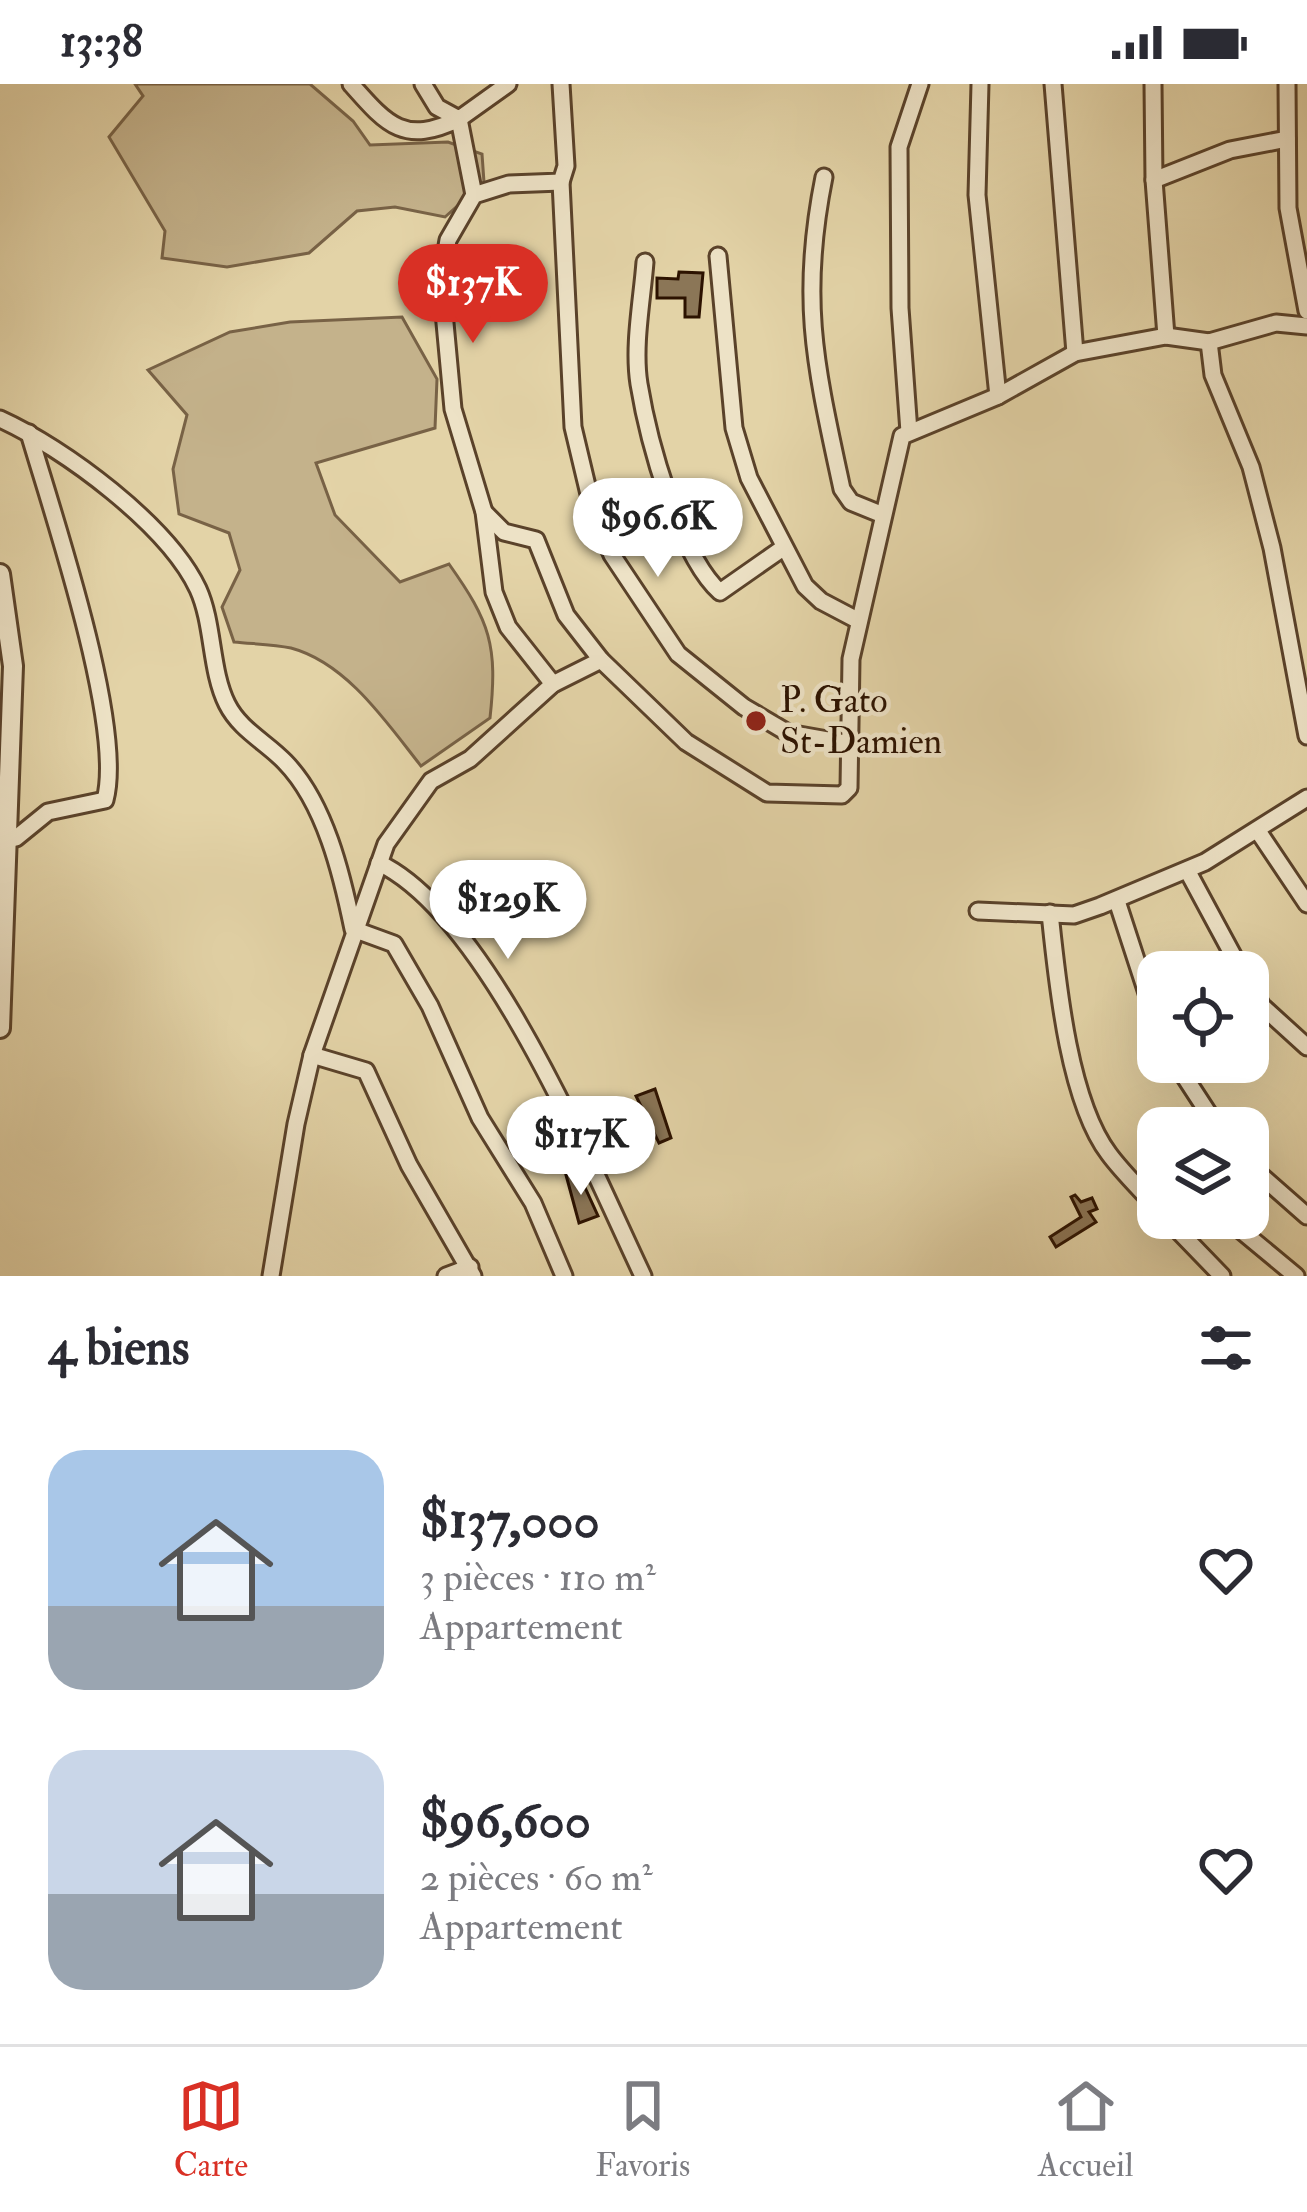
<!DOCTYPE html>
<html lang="fr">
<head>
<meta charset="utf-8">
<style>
  body { margin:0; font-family:"IM FELL Double Pica",serif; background:#f7f7f7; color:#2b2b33; height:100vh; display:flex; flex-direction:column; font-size:45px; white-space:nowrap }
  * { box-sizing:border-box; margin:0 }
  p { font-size:39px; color:#7c7c81 }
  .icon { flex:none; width:66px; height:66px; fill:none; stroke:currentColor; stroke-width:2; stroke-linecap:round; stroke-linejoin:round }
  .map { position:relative; height:1192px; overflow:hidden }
  .sheet { display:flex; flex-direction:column; background:#fff; flex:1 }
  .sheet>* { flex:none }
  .buttons { position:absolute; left:1137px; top:867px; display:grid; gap:24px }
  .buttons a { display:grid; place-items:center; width:132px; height:132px; border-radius:24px; background:#fff; box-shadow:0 12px 48px #0002; font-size:60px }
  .price { position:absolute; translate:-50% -102px; padding:0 27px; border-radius:42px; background:#fff; color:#222; font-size:39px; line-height:78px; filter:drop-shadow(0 3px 6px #0008) }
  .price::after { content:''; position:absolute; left:50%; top:72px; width:36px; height:27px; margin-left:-18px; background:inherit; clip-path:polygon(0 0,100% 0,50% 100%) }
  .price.on { background:#d93025; color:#fff }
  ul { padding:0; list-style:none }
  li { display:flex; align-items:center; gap:36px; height:300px; padding:0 48px }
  li span { display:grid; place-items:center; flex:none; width:336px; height:240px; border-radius:36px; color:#555 }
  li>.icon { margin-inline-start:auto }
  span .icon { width:144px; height:144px; fill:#fffc; stroke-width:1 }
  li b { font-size:51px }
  h2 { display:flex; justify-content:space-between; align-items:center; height:144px; padding:0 48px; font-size:51px }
  .status { display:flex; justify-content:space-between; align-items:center; height:84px; padding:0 60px; background:#fff; direction:ltr }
  .status svg { height:33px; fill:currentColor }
  .dock { display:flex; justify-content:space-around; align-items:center; height:168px; border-top:3px solid #e1e1e2; background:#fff; font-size:33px; color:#7c7c81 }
  .dock a { display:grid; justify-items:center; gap:6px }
  .dock .on { color:#d93025 }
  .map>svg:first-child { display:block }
</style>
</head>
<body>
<div class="status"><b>13:38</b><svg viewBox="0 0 49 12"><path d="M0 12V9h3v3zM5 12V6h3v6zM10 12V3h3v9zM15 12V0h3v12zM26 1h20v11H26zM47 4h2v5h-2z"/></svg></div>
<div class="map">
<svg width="1307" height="1192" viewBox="0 0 1307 1192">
  <rect width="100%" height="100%" fill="#e3d3a7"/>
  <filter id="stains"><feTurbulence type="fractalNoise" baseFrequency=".00167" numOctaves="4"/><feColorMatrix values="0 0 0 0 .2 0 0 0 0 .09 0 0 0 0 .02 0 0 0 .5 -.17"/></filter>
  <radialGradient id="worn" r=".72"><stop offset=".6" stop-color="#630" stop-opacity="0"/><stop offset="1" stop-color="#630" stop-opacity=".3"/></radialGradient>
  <g fill="#c4b28b" stroke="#786246" stroke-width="3">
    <polygon points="135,0 310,0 353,37 370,61 448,58 482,70 484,98 445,133 395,123 357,127 309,169 227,183 162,174 165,147 109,53 143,12"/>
    <path d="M402,233L437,295L435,344L316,379L335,431L400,498L449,480C490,538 498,561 490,634L421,682C387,639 347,579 291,564C273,560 252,560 234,558L222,523L240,486L229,449L179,430L173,385L187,331L148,286L230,248L290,238Z"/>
  </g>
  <g fill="#8b7657" stroke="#2c1200" stroke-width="3">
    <polygon points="679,188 703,189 699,233 685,233 685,214 657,214 657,194 678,195"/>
    <polygon points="655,1005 671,1054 659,1059 636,1012"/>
    <polygon points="577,1086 598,1132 579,1139 566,1091"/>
    <polygon points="1075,1111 1081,1118 1092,1114 1097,1125 1089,1128 1096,1138 1056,1163 1050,1153 1081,1133 1071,1113"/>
  </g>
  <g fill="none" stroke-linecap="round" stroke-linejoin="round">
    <g stroke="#5a422a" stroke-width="21">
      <g id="minor">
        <path d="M351,0C388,42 404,61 459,35L474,111"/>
        <polyline points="423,0 437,23 459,35 508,0"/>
        <polyline points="980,0 977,111 998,312"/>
        <polyline points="1053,0 1075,269"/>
        <polyline points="1153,0 1154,96 1166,252"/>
        <polyline points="1287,0 1288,124 1307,227"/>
        <path d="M824,93C799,217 816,284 842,405L851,418L883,431"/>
        <polyline points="1154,96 1230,66 1287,55"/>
        <polyline points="561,98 573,343 593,427 612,471 678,570 744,623 788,649 850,660"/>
        <polyline points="718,172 734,344 749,394 805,502 821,517 859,537"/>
        <path d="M645,178C642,217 633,262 639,300C648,355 679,471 720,508L783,464"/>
        <polyline points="1209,258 1213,291 1251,383 1272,464 1307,652"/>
        <path d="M0,335C64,364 168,441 198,505C214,540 210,586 227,620C240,646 266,658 285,678C325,719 342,791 353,845L394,860L430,922L480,1034L533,1119L564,1192"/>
        <polyline points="909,348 900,224 899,63 920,0"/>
        <polyline points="484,428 504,448 536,456 566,531 601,576 686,658 767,709 842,711 849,704 851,575 902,352 998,312 1075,269 1166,252 1209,258 1276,239 1307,242"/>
        <polyline points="553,600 508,543 494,508 484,428 453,325 441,196 448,156 474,111 509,100 561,98 566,82 561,0"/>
        <polyline points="1258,747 1307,820"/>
        <path d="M7,756L16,754L48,728L105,716C125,642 52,428 29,349"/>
        <path d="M379,779C489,832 590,1081 643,1192"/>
        <polyline points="1187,786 1242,888"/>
        <polyline points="1117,817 1158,943"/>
        <polyline points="978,827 1074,831 1100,822 1205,778 1307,714"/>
        <path d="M1050,829C1057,895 1068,1016 1109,1070C1123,1089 1142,1107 1158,1125"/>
        <polyline points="1248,898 1262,922 1307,963"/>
        <polyline points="312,971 366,987 409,1081 473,1192"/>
        <polyline points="1175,978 1218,1044"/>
        <polyline points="1248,1080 1307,1132"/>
        <polyline points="1166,1134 1222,1192"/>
        <polyline points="1226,1134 1296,1192"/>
        <polyline points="271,1192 296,1040 312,971 386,760 431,697 470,675 553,600 601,576"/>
        <polyline points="446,1192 470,1183"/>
      </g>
    </g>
    <g stroke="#5a422a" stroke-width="24">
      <polyline id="tertiary" points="0,490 13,582 0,944"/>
    </g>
    <use href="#minor" stroke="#ede2c6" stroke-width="15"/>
    <use href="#tertiary" stroke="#ede2c6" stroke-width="18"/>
  </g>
  <circle fill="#8f2418" stroke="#ede2c6" stroke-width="4.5" cx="756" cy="637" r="12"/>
  <g text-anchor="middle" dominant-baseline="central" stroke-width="9" stroke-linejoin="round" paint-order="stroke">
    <g font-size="36" fill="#2c1200" stroke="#ede2c6" text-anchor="start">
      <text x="780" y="616">P. Gato<tspan x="780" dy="41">St-Damien</tspan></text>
    </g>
  </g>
  <rect width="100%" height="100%" filter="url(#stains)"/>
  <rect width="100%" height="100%" fill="url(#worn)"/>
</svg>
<div class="buttons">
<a><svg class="icon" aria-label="locate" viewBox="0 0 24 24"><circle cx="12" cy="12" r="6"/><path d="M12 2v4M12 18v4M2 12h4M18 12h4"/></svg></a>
<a><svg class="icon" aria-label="layers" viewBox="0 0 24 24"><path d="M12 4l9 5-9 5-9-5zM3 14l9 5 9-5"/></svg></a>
</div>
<b class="price on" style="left:473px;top:262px">$137K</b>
<b class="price" style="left:658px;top:496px">$96.6K</b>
<b class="price" style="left:508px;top:878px">$129K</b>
<b class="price" style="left:581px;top:1114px">$117K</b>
</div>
<section class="sheet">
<h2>4 biens<svg class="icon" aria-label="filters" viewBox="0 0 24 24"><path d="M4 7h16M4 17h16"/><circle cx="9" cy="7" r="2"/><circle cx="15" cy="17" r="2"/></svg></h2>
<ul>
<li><span style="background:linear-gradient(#a9c7e8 65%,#9aa5b1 0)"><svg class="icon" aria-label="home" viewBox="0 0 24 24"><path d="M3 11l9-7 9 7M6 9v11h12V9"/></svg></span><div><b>$137,000</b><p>3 pièces · 110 m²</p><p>Appartement</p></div><svg class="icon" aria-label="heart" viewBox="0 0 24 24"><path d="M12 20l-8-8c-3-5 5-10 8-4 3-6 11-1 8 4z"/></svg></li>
<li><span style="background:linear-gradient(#c9d6e8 60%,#9aa5b1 0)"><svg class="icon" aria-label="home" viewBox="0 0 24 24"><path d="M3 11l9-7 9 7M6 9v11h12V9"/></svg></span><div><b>$96,600</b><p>2 pièces · 60 m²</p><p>Appartement</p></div><svg class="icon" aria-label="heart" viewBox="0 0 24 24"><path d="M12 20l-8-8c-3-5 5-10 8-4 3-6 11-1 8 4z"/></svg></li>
</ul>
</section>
<nav class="dock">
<a class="on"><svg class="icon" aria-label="map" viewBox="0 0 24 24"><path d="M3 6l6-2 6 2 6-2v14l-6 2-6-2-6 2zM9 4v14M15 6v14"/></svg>Carte</a>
<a><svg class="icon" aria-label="saved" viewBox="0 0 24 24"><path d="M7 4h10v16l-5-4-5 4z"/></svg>Favoris</a>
<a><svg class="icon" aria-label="home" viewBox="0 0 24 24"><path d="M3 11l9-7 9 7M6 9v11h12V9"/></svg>Accueil</a>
</nav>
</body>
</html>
